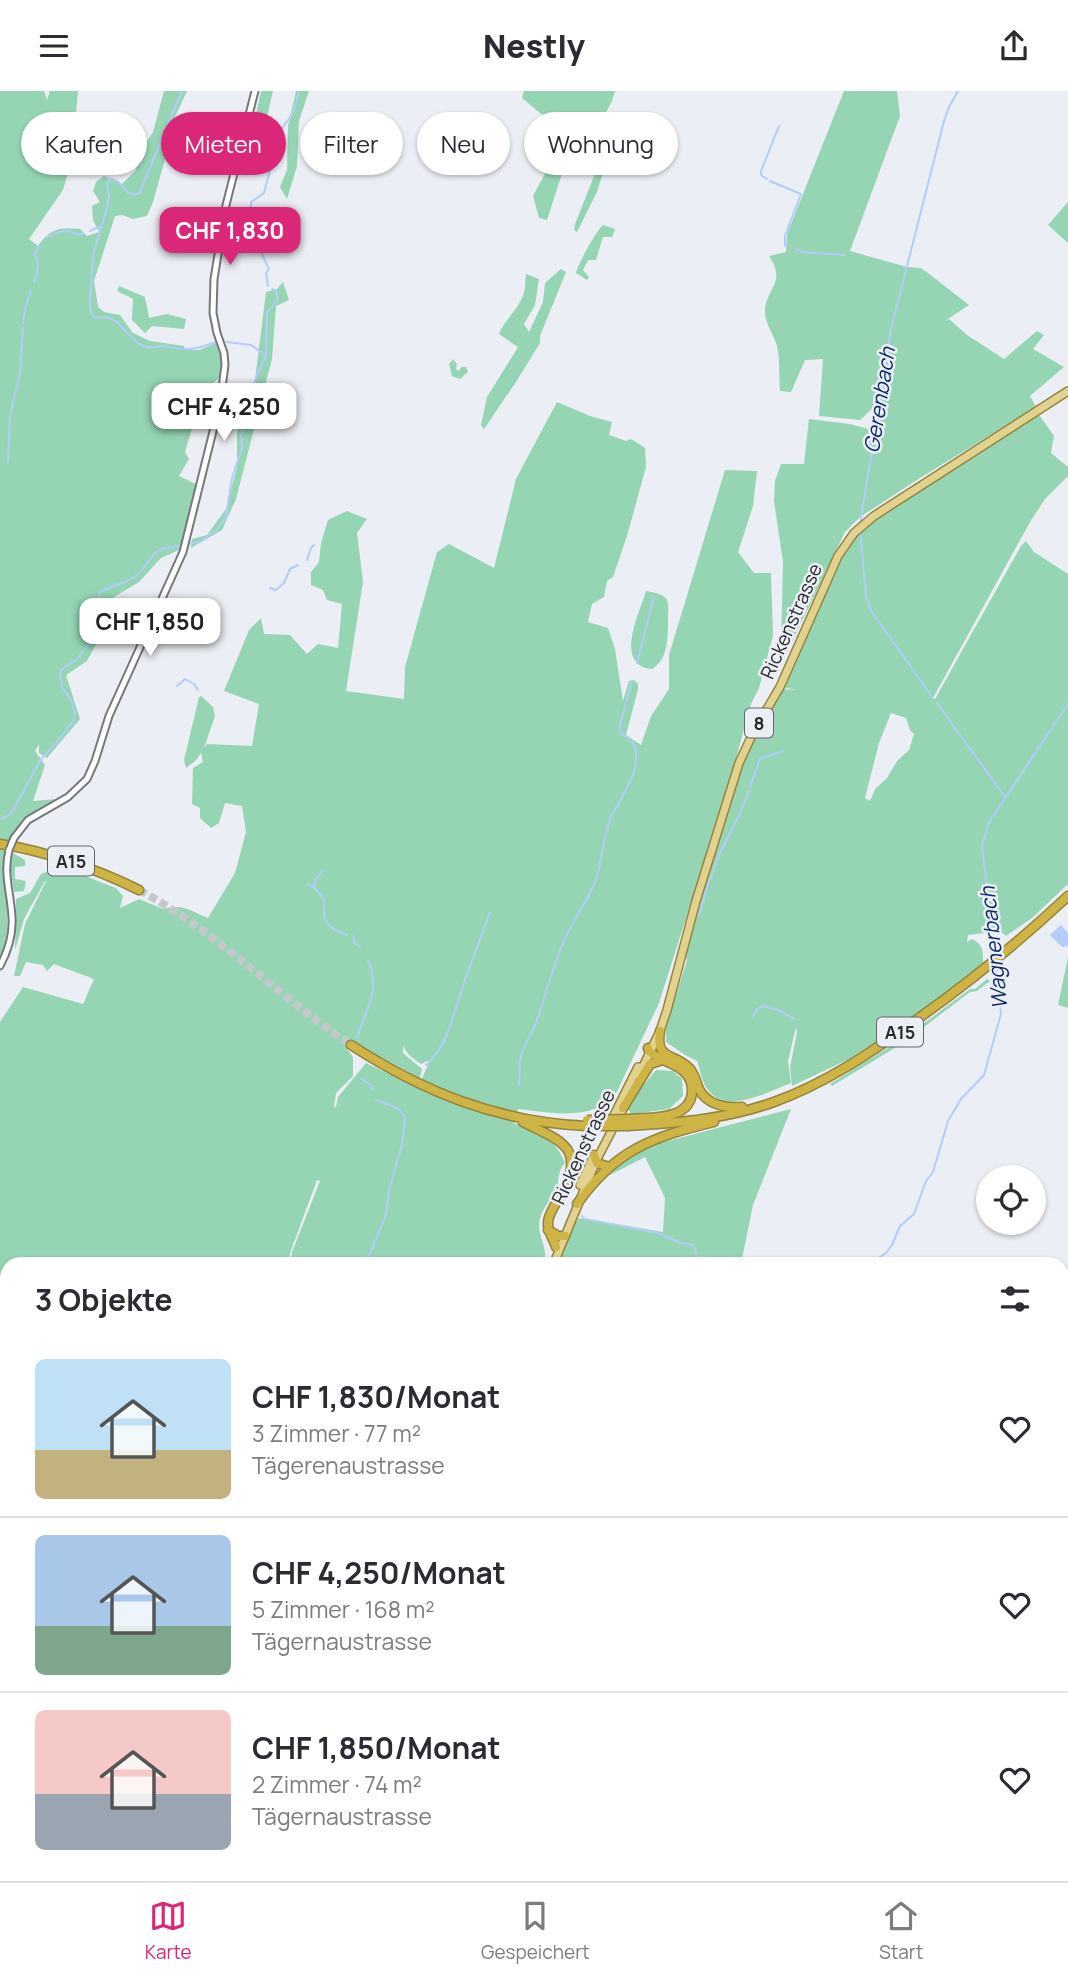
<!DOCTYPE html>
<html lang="de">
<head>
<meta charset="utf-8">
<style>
  body { margin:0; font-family:Manrope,sans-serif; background:#f2f2f3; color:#2b2b33; height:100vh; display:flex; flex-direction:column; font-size:26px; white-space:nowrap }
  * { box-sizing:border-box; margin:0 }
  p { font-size:23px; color:#7c7c81 }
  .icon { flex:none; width:38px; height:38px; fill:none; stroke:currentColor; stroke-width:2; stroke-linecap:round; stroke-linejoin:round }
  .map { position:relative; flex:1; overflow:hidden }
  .details { position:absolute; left:0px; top:1166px; width:1069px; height:625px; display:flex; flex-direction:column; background:#fff; border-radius:21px 21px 0 0; box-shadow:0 2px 5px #0004 }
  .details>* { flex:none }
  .hud { position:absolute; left:21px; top:21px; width:700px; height:63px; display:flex; gap:14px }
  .buttons { position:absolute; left:976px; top:1074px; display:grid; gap:14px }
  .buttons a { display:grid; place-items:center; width:70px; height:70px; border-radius:50%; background:#fff; box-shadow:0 2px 5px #0004; font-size:35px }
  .price { position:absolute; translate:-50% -60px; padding:0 16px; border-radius:14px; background:#fff; color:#222; font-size:23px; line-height:46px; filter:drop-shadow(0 2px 4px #0008) }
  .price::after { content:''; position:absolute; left:50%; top:42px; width:21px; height:16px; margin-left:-10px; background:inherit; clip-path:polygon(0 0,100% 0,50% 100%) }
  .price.current { background:#db2777; color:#fff }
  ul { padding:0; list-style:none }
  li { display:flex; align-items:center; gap:21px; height:175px; padding:0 35px }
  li+li { border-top:2px solid #e1e1e2 }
  li span { display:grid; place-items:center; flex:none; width:196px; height:140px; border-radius:10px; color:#555 }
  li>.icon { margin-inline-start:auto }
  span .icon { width:84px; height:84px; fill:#fffc; stroke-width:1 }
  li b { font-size:30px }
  h2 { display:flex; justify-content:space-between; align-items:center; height:84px; padding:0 35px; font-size:30px }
  .chip { padding:0 24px; border-radius:32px; background:#fff; box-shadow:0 2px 5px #0004; font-size:24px; line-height:63px }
  .chip.current { background:#db2777; color:#fff }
  header { display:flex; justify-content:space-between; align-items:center; height:91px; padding:0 35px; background:#fff; font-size:32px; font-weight:800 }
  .menu { display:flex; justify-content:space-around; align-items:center; height:98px; border-top:2px solid #e1e1e2; background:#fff; font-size:19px; color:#7c7c81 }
  .menu a { display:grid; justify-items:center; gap:4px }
  .menu .current { color:#db2777 }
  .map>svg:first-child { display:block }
</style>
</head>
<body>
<header><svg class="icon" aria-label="menu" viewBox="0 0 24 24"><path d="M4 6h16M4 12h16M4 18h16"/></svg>Nestly<svg class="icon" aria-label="share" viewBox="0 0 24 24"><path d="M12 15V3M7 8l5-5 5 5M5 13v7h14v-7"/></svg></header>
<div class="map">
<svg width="1068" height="1790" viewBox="0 0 1068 1790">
  <rect width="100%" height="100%" fill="#ebeef4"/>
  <g fill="#95d5b4" fill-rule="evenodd">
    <path d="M0,0H44L47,9L50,0H78L75,32L79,43L63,99L29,148L38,155C50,138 59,136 80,138L87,145L99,141L93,129L92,115L100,111L93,100L96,91L104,85L122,93L136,79L140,61L153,41L164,0H187L172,32L174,36L153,111L147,125L133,128L122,124L115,125L94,190L98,216L104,221L120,224L133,242L150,250L184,255L185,259H199L216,252L220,254L223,270L220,286L207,298L199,313L185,361L189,368L179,385L198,394L181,458L161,467L139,491L114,506L107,518L110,545L100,546L87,570L66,584L80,628L47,667L39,662V653L35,660L45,674L33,710L57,708C47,714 33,719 25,728C0,761 6,785 7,825C8,840 5,854 0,868Z"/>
    <polygon points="261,0 273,0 261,51 247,85 244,80"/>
    <polygon points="296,0 309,0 299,30 297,75 287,108 280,96 287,79 288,35"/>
    <polygon points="524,0 615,0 612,10 585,61 567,67 547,129 539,127 533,105 556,62 564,36 540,22 522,7"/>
    <path d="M844,0H897L900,25L850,160L907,176L921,177L928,182L969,214L945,230L949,228L967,244L1004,268L1037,240L1044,244L1033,258L1064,276L1030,305L1036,316L920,387L860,426L845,441L778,580L781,553L783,471L774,410L775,390L781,373H804L809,328L850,333L875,340L872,335L875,317L888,303L860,329L819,325L823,268L805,269L791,301L780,300C779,285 780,269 777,255C774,244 766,234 765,223C764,197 788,193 769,165L786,161L787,143Z"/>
    <polygon points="604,60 609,61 597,101 577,141 574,139 575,133"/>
    <polygon points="1068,111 1068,152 1048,134"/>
    <path d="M603,134L615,138L612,146H603L596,169H588L583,179L589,186L587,189L576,182C578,173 596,140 603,134Z"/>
    <path d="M561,178L566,181L540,245V252L516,291L484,338L481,334L487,306L518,256L499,243C505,228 520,217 524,201C526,195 525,189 526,183L539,188L535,214L524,233L529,241L543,211L545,192Z"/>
    <polygon points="283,191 289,209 276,215 272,268 236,408 222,439 191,457 192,448 207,444 226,418 237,376 237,342 255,289 266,201 277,198"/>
    <polygon points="119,195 145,206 149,227 167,223 186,228 184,238 152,235 145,242 132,229 133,208 117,200"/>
    <polygon points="453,268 457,273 456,278 459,280 461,276 466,276 468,281 460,288 452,285 449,273"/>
    <path d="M557,311L590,325L612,331L609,344L626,350L631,348L645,357L646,376L627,445L613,486L607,490L604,506L592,513L588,531L608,537L615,558L623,610L629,590L634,589L638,593V598L626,644L641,654L651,625L669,598V564L725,379L757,380L753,415L738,461L754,482H771L773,545L759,597L751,613L732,682L659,912L613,1009C581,1029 554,1022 518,1018L514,1032C538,1042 555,1046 565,1072C557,1080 560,1088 556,1098C551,1109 539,1121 539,1134C539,1148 548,1156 544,1172H291L292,1161L320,1090L317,1089L290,1162L289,1172H7V1545L0,1543V931L23,896L83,913L94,888L54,873L47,880L43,874L26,871L20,885H14L25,833L46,790H45L24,828L15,859L16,808L30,802L41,783L51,779L58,782L62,776L116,797L123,805L120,817L139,808L163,818C184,812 190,820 208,827L235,782L246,741L242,715L225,712L219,732L211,737L200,727V717L192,713L193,677L203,671L201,662L195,670L186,677L184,669L199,606L201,605L213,616L215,625L204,657L207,653L252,655L259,613L224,600L249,539L261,527L264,543L290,544L307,563L318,553L338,557L342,513L327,509L323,499L311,494V481L319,471L321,452L328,429L347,420L367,428L357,442L363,491L346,600L404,608L405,576L437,461L449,453L494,477L516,388ZM350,950L420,987L422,978L403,962V955C407,963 412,967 421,973L430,969L418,997L366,972L338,1006L336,1016H334L336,1002L353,985V966L347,958Z"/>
    <path d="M1037,321L1054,345L1051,362L1068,376V385L1045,408L1030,431L933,607L935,608L1021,455L1026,450L1034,461L1068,483V793L1032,827L1006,845L1000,840L968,844L967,851L972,848C984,854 983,861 983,873L907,931L847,969L792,995L790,976L797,941L796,936L788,970L791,992C767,1001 724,1026 706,996C701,988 700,978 697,970L685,964L666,951V936L687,869L685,863L686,855L743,673L757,642L783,598L796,599L783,596L835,476L863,434ZM891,622L906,627L910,639L914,643L909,659L897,670L887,687L875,698L870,710L865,707L879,652Z"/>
    <path d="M646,500C652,501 664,503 667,509C669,513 668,521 668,526C668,543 669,568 652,578C613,574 640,521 646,500Z"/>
    <polygon points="13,762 25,769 25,775 15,776 15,788 26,790 24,800 14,801 10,774"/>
    <polygon points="1068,866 1068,917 1058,914"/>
    <polygon points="987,888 990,890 977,900 970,901 903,952 832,995 830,993 904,947 970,898 975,898"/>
    <polygon points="656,979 673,980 682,988 683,1005 669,1018 631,1023 628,1018 641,997"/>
    <path d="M791,1018L753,1114L742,1168L752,1172H557L569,1142L579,1127L663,1141L665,1107L645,1066L610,1084L608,1080C624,1068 640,1059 660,1052Z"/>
    <polygon points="1068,1254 1068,1418 1062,1418 1062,1255"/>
    <polygon points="1068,1520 1068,1581 1062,1583 1062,1524"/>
    <polygon points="1062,1587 1068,1608 1068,1632 1062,1632"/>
    <polygon points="7,1660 7,1719 5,1725 3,1726 0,1725 0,1672"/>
    <polygon points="400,1783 778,1783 772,1790 404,1790"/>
    <polygon points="797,1783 840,1783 841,1790 791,1790"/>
  </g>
  <g fill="#b3ccfa">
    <polygon points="1061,834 1068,842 1068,855 1062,856 1050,844"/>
    <polygon points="1062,1632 1068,1632 1068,1790 841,1790 840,1783 1062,1783"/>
  </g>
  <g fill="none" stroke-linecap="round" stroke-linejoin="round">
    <g stroke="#b3ccfa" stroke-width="2">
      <path d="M182,0L139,103C120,106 126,88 109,88L107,94L109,105L107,116L93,164L90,213L91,222L95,227C123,221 124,249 146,256C152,258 156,255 162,255C172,256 181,259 191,258C200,257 209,253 218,251"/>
      <polyline points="767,88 761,84 761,80 779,35"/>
      <polyline points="770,90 801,103 785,145 785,155"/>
      <polyline points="90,140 101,135"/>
      <path d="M47,147C60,139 65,137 79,144L83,142"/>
      <polyline points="796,158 802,161 844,164"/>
      <path d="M34,191C38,183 39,171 35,163L39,155"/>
      <polyline points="268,195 266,182 269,178 258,155 254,136 246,131 245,126 251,121 251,111 264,102 280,40 293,22 299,0"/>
      <polyline points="23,232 25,217 31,199"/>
      <polyline points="227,251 251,254 265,264"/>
      <polyline points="8,371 10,324 20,282 23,237"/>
      <polyline points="860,434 891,238 944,30 949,16 958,0"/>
      <polyline points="860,440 866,505 871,520 933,607"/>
      <polyline points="188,453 201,450 215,440 226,426 232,387 242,357 241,345 246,329 248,312 258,282 266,265 267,222 278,208 276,200 272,198"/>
      <polyline points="307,469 311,457 314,454"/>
      <polyline points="270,497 276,499 284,492 290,478 298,474"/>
      <polyline points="637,572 654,506"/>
      <polyline points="177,595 185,588 194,593 198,599"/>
      <polyline points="937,612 1005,706"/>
      <polyline points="629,647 621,643 619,638 632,590"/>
      <polyline points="750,696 760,668 783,660"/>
      <path d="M0,728L9,724L14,718L41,668L57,651L73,630L75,621L72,611L62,596L60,584L61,579L77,568L98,541L101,531L99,506L100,501C113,494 126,493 137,484C146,478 150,463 160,459C167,456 176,456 183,454"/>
      <path d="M308,793L314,796L324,808C322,830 326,837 347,844"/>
      <polyline points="314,796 316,788 323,779"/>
      <path d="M699,824C705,802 712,781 721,760C731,740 742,721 749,699"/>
      <polyline points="353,845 354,851 360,856"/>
      <polyline points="995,863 982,755 989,731 1068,613"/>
      <polyline points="753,925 758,917 764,915 783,921 794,928"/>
      <path d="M357,947C366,918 381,899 368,869"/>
      <path d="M426,974C449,953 453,923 463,895C471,870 481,846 490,822"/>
      <polyline points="361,988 372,995 373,999"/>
      <path d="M519,995C520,987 519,977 520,969C522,955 533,943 537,929C547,900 554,871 567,843C576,825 587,810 595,791C603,770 602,745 612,724C622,705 646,672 632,650"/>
      <polyline points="582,1125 585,1128 658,1142 681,1152 693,1154 699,1172"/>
      <polyline points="366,1172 386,1124 389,1099 402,1054 405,1026 399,1018 376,1009"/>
      <polyline points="871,1172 886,1162 892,1154 900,1135 914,1123 926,1090 933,1081 948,1030 961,1008 984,984 1001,923 996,872"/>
      <polyline points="0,1461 7,1459"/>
      <polyline points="1062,1620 1068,1620"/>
      <polyline points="606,1783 624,1790"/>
      <polyline points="759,1790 764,1783"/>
    </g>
    <path stroke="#c4c7cc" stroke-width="8" stroke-dasharray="8 4" stroke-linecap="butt" d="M139,799C217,841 278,905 351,954"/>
    <g stroke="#76787d" stroke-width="9">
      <g id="minor">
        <polyline points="14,747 28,729 68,706 87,688 95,670 109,625 183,461 220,312 225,274 224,262 217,242 213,222 214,188 226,114 255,0"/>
        <path d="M0,875C8,860 13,844 12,827C11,803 3,783 9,759"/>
      </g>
    </g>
    <g stroke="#94843c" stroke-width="10">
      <g id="major">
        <polyline points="639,984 660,940 667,919 696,810 739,672 754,640 780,596 838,465 854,442 874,425 1068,300"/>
        <polyline points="612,1028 638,976"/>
        <polyline points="580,1094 594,1064"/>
        <polyline points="554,1172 596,1070 625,1014"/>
        <polyline points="1062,1424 1068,1423"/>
        <polyline points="135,1790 139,1783"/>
      </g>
    </g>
    <g stroke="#94843c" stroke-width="11">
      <g id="highway">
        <path d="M0,753C49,761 94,777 139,799"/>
        <path d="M660,940C655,970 674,961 690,978C695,984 696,991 699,998C707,1014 726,1017 742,1016"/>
        <path d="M351,954C425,1002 499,1031 587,1035"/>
        <polyline points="623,1017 650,973 663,969"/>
        <path d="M630,1028C651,1026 693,1030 692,998C692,991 688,984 682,979C672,971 658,969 649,960L648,957"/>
        <path d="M523,1031C558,1049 587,1055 562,1102C557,1111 549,1121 548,1131C547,1141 554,1148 556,1156"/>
        <path d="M628,1035C677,1032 727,1028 774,1011C824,993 869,963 912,932C967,893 1019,851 1068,805"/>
        <polyline points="594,1064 597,1072 609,1076"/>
        <path d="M577,1113C615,1059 652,1046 714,1031"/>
        <polyline points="548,1139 558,1145 565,1145"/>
      </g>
    </g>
    <use href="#minor" stroke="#fff" stroke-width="5"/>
    <use href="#major" stroke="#e2d28f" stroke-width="7"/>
    <use href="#highway" stroke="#ceb444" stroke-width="8"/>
    <g stroke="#787a7d" stroke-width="2" stroke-dasharray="10 5" stroke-linecap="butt">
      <polyline points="1062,1516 1068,1513"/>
      <polyline points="782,1790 788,1783"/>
    </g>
    <g stroke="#76787d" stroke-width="9" stroke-linecap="butt">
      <polyline id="minor-bridge" points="9,759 14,747"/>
    </g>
    <g stroke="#94843c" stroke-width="11" stroke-linecap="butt">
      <g id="highway-bridge">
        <polyline points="587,1029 630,1028"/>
        <polyline points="587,1035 628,1035"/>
      </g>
    </g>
    <use href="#minor-bridge" stroke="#fff" stroke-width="5"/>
    <use href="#highway-bridge" stroke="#ceb444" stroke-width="8"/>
  </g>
  <g text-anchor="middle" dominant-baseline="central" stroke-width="5" stroke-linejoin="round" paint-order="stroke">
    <g fill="#ebeef4" stroke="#636568" stroke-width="2">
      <rect x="745" y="617.5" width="28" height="29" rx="5"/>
      <rect x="48" y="755.5" width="46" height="29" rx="5"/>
      <rect x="877" y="926.5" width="46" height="29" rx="5"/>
    </g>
    <g font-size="18" font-weight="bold" fill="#292a2c">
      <text x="759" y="632">8</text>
      <text x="71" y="770">A15</text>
      <text x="900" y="941">A15</text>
    </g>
    <g font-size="19" fill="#292a2c" stroke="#ebeef4">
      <text transform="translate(791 530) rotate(-66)">Rickenstrasse</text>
      <text transform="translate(583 1056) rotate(-65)">Rickenstrasse</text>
    </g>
    <g font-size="21" font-style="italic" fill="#0b2868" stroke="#ebeef4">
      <text transform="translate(879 309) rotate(-81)">Gerenbach</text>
      <text transform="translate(993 857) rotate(-96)">Wagnerbach</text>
    </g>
  </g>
</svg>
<div class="buttons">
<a><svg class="icon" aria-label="locate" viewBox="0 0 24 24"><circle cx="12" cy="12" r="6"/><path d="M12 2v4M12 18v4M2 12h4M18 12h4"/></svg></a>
</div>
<b class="price current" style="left:230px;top:176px">CHF 1,830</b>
<b class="price" style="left:224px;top:352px">CHF 4,250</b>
<b class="price" style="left:150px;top:567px">CHF 1,850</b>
<div class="hud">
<a class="chip">Kaufen</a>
<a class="chip current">Mieten</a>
<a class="chip">Filter</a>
<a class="chip">Neu</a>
<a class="chip">Wohnung</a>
</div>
<section class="details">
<h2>3 Objekte<svg class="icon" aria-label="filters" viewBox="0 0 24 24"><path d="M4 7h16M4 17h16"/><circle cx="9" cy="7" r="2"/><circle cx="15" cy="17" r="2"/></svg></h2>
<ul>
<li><span style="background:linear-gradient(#bfe0f5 65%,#c2b280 0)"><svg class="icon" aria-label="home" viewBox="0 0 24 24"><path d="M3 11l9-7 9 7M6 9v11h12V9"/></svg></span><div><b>CHF 1,830/Monat</b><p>3 Zimmer · 77 m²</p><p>Tägerenaustrasse</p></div><svg class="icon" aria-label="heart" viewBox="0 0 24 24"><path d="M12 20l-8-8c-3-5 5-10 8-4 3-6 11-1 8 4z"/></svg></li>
<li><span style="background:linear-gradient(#a9c7e8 65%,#7fa58c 0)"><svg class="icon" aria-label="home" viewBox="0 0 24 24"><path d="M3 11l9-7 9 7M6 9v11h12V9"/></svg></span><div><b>CHF 4,250/Monat</b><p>5 Zimmer · 168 m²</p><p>Tägernaustrasse</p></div><svg class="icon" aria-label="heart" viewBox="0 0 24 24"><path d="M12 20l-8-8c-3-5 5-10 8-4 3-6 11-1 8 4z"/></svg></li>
<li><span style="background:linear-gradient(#f6c9c9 60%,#9aa5b1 0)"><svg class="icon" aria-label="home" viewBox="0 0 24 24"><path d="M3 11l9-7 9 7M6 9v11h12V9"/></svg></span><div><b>CHF 1,850/Monat</b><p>2 Zimmer · 74 m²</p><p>Tägernaustrasse</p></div><svg class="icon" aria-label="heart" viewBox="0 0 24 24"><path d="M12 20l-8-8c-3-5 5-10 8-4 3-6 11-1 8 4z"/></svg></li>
</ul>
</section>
</div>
<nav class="menu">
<a class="current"><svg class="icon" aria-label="map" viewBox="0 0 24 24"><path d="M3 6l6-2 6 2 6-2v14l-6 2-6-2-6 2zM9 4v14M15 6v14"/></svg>Karte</a>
<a><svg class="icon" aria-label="saved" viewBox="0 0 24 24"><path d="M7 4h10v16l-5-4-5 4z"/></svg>Gespeichert</a>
<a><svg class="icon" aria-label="home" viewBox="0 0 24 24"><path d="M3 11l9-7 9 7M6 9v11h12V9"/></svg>Start</a>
</nav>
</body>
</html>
